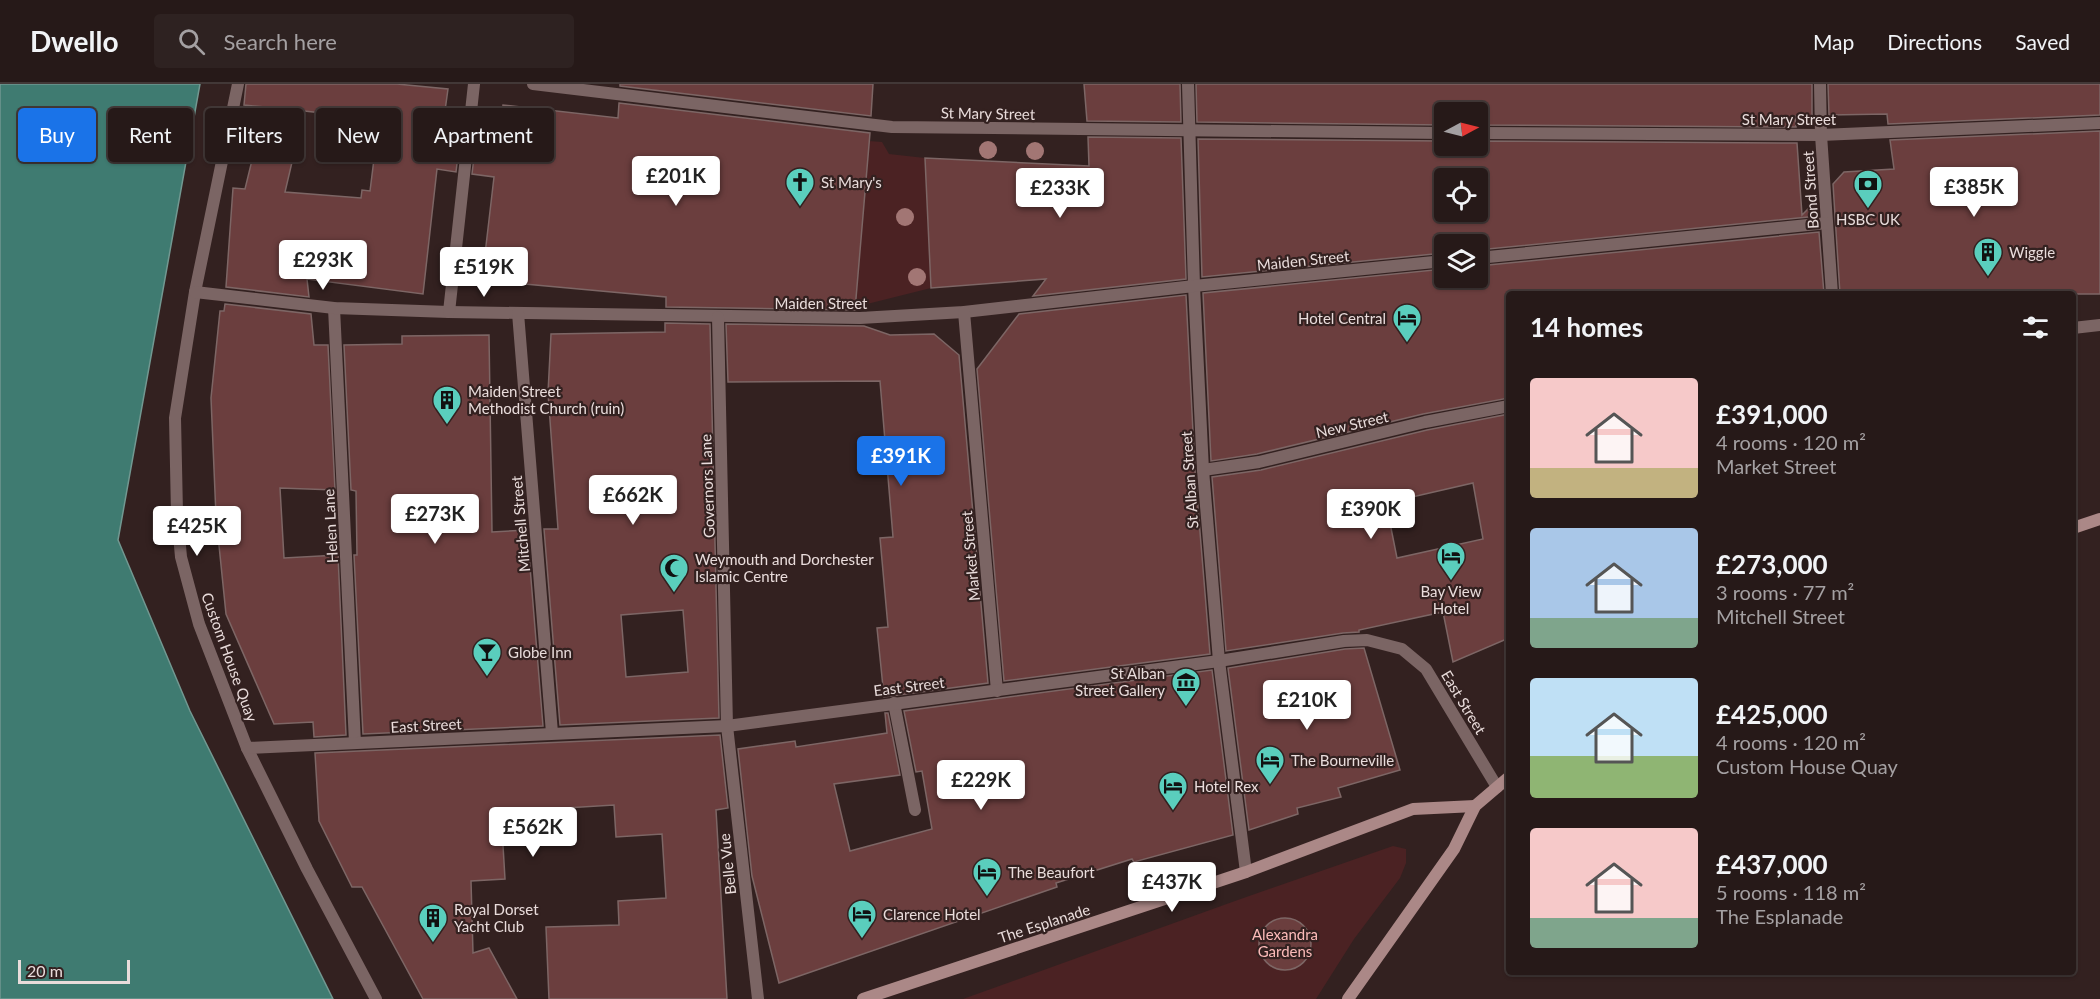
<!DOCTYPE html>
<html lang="en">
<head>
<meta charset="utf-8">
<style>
  body { margin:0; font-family:Lato,sans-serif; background:#2e2221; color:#f1f3f6; height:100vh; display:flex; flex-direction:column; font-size:22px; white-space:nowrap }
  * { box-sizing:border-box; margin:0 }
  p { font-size:20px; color:#a4a0a2 }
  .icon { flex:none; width:33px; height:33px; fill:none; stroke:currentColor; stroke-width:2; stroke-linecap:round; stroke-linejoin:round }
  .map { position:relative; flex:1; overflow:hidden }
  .drawer { position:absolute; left:1506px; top:207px; width:570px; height:684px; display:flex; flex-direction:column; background:#261918; border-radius:6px; box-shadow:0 2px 4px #0004,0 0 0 2px #423837 }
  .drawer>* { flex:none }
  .top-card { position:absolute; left:18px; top:24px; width:570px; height:54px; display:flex; gap:12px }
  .needle { width:39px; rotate:83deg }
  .tools { position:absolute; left:1434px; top:18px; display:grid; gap:12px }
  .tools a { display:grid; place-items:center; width:54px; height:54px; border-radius:6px; background:#261918; box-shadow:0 2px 4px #0004,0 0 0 2px #423837; font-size:30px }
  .scale { position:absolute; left:18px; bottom:15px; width:112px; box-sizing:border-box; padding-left:6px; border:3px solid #e9dcdb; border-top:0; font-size:16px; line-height:21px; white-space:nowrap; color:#e9dcdb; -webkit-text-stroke:4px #332120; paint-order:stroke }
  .price { position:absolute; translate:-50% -51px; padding:0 14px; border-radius:6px; background:#fff; color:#222; font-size:20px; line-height:39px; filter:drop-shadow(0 2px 3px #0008) }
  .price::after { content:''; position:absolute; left:50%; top:36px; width:18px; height:14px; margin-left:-9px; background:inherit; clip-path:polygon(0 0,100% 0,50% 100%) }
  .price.on { background:#1a73e8; color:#fff }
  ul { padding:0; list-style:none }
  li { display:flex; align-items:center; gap:18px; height:150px; padding:0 24px }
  li span { display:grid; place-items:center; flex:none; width:168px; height:120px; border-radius:6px; color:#555 }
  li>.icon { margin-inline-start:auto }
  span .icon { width:72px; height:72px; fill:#fffc; stroke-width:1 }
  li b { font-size:26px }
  h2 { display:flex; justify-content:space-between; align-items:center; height:72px; padding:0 24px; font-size:26px }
  .tag { padding:0 21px; border-radius:6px; background:#261918; box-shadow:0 2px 4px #0004,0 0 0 2px #423837; font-size:21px; line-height:54px }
  .tag.on { background:#1a73e8; color:#fff }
  header { display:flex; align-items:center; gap:36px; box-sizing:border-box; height:84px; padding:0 30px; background:#261918; border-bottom:2px solid #423837 }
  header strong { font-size:28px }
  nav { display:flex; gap:33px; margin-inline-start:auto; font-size:21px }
  .search { width:420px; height:54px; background:#2e2221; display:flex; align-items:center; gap:15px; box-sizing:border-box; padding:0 21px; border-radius:6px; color:#a4a0a2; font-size:22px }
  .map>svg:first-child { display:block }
</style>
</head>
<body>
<header>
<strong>Dwello</strong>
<div class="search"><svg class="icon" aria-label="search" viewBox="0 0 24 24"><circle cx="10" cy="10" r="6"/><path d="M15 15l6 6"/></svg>Search here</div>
<nav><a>Map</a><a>Directions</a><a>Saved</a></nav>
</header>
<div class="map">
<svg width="2100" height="915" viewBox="0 0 2100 915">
  <rect width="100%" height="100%" fill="#332120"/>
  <g fill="#4b2223">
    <polygon points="869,57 882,58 889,70 925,74 931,204 855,223"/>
    <polygon points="1393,762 1406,765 1406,779 1400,794 1354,855 1316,915 963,915 1235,817"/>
  </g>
  <polygon fill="#3f7b71" stroke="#729891" stroke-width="1.5" points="0,0 200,0 118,456 190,627 333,915 0,915"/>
  <g fill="#6b3e3e" stroke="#7d6665" stroke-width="1.5" fill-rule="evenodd">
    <path d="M246,0H397L448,5L444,34L462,37L456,88L437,85L423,210L307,195L309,213L226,203L233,104L245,105L265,23L244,21ZM304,27L379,35L370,107L362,106L361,114L285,108Z"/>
    <polygon points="620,0 873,0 871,32 620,2"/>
    <polygon points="1084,0 1180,0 1181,38 1087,37"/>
    <polygon points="1196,0 1812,0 1812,32 1795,32 1796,43 1478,41 1478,28 1444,28 1444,41 1197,38"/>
    <polygon points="1828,0 2100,0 2100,31 1888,40 1887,30 1829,31"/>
    <polygon points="619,19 870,49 855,226 666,223 666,213 482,196 494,93 472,90 478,39 501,43 503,21 618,34"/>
    <polygon points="2100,47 2100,210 1840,210 1833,100 1844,88 1894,85 1890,56"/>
    <polygon points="1088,53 1181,54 1186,195 1033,212 1046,195 931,204 925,74 1089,82"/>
    <path d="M1198,55L1444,57V62H1478V57L1797,59L1802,131L1817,116L1818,132L1478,166V160H1444V169L1202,193ZM1444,94H1478V128H1444Z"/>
    <polygon points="1819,148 1824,210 1509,210 1509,314 1423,330 1257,370 1211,377 1203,209 1444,185 1444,194 1478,194 1478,182"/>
    <polygon points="1186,211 1195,387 1210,570 1004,597 977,285 1019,230"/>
    <polygon points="225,220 311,230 314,261 328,261 335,406 280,404 284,474 338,471 346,651 314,653 313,638 274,640 226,530 216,432 211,314 220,227 224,227"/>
    <path d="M665,239L710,240L719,634L560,641L544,445H558L548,309L551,250L665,248ZM683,526L688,588L626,593L621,531Z"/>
    <polygon points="726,240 864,242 890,251 934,250 959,271 988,599 884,613 877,544 888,543 880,454 893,453 880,297 728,298"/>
    <polygon points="489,251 492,448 527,446 543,642 363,650 354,471 357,471 356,407 351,406 344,261 402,260 402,252"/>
    <path d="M1509,330V554L1453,578L1443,528L1359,546V548L1343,549L1226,567L1212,393L1261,386L1427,346ZM1473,399L1483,455L1397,474L1386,419Z"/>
    <polygon points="1364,564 1400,686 1338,704 1341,713 1297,724 1298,730 1249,746 1228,584 1345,565"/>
    <polygon points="1212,586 1233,751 1134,778 1132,775 1056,799 1057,803 779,899 752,792 738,665 795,657 796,663 887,649 885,629 888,629 900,691 834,700 850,767 932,745 922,687 916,688 904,627"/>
    <polygon points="720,651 728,724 716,726 727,915 549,915 546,843 619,841 618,817 666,814 662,750 616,753 614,721 501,728 505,795 471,797 473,869 489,864 517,915 423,915 362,803 352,803 319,737 315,669"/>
    <circle cx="1285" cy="860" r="26"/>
  </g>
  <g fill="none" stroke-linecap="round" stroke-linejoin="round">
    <g stroke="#7b6564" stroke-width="12">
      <polyline points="334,224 355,659"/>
      <polyline points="2073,244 2100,241"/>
      <polyline points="1203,386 1259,378 1425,338 1509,322"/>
      <polyline points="894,619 915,726"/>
    </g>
    <g stroke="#7b6564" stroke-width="12">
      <polyline points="238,0 195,208 175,334 177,429 181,473 199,540 247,664 307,785 376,915"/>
      <polyline points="533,0 892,43 1444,49"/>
      <polyline points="1188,0 1194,202 1203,386 1219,577 1246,788"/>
      <polyline points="1820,0 1821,51 1832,210"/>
      <polyline points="1478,49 1821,51 2100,39"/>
      <polyline points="1478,174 1827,139"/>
      <polyline points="195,208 334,224 449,228 860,234 964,228 1194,202 1444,177"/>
      <polyline points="449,228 474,0"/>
      <polyline points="964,228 997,607"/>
      <polyline points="518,229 552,649"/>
      <polyline points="718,233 727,642 758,915"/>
      <polyline points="247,664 727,642 1219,577 1344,557 1367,556 1402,565 1426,585 1497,703"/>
    </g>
    <g stroke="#ab8887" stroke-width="12">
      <polyline points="2073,444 2100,435"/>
      <polyline points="863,915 1246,788 1413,725 1475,722"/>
      <polyline points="1348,915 1454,765 1475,722 1509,693"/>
    </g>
  </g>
  <g fill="#a27674">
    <circle cx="988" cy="66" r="9"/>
    <circle cx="1035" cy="67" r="9"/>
    <circle cx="905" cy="133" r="9"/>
    <circle cx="917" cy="193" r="9"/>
  </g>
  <defs>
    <g id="church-pin" transform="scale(1.5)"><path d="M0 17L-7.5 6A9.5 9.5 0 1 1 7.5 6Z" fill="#5acebd" stroke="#332120"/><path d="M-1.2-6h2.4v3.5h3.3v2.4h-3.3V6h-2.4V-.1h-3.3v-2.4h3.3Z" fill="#111"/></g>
    <g id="bank-pin" transform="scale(1.5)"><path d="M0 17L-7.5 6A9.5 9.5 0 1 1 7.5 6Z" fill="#5acebd" stroke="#332120"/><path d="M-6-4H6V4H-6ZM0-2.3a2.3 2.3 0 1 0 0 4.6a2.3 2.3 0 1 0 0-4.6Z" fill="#111"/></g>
    <g id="building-pin" transform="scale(1.5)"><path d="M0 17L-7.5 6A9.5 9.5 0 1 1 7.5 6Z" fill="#5acebd" stroke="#332120"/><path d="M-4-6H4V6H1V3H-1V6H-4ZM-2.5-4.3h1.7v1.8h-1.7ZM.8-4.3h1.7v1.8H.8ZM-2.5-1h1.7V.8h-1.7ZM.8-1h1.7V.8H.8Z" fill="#111"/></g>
    <g id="hotel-pin" transform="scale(1.5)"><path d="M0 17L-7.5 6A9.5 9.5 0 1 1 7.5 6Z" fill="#5acebd" stroke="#332120"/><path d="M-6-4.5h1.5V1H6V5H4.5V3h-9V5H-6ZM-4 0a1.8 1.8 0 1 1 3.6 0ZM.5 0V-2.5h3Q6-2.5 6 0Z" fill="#111"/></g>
    <g id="mosque-pin" transform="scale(1.5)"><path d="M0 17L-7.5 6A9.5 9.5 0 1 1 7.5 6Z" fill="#5acebd" stroke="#332120"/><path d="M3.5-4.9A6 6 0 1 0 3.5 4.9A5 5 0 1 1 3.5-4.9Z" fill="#111"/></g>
    <g id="bar-pin" transform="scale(1.5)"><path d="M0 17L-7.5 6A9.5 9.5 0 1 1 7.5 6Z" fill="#5acebd" stroke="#332120"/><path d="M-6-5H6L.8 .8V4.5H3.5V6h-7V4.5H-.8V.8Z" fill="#111"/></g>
    <g id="museum-pin" transform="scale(1.5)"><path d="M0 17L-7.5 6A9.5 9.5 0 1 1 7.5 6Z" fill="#5acebd" stroke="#332120"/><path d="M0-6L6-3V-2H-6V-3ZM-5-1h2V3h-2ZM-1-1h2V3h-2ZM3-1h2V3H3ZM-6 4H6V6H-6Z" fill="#111"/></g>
  </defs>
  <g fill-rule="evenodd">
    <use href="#church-pin" x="800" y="98"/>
    <use href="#bank-pin" x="1868" y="100"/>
    <use href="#building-pin" x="1988" y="168"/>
    <use href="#hotel-pin" x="1407" y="234"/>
    <use href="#building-pin" x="447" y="316"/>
    <use href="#hotel-pin" x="1451" y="472"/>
    <use href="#mosque-pin" x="674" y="484"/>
    <use href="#bar-pin" x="487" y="568"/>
    <use href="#museum-pin" x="1186" y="598"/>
    <use href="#hotel-pin" x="1270" y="676"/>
    <use href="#hotel-pin" x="1173" y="702"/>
    <use href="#hotel-pin" x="987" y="788"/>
    <use href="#hotel-pin" x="862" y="830"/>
    <use href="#building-pin" x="433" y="834"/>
  </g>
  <g text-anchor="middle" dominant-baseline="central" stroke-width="4.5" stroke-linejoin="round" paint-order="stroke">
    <g font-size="15" fill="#e9dcdb" stroke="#332120">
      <text transform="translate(988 29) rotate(1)">St Mary Street</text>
      <text x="1789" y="35">St Mary Street</text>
      <text transform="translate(1810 106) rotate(-94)">Bond Street</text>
      <text transform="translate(1303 176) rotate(-6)">Maiden Street</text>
      <text x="821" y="219">Maiden Street</text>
      <text transform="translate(1352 340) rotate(-13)">New Street</text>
      <text transform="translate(1189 396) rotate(-94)">St Alban Street</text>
      <text transform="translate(707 402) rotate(-92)">Governors Lane</text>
      <text transform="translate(520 440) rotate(-95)">Mitchell Street</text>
      <text transform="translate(330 442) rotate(-93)">Helen Lane</text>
      <text transform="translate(970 472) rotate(-95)">Market Street</text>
      <text transform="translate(230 573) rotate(70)">Custom House Quay</text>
      <text transform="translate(909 602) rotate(-7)">East Street</text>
      <text transform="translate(1464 618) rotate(59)">East Street</text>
      <text transform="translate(426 641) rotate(-3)">East Street</text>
      <text transform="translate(727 780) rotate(-96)">Belle Vue</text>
      <text transform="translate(1044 839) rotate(-18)">The Esplanade</text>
    </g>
    <g font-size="15" fill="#e9dcdb" stroke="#332120" text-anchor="start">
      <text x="821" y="98">St Mary's</text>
      <text x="1868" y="135" text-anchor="middle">HSBC UK</text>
      <text x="2009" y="168">Wiggle</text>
      <text x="1386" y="234" text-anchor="end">Hotel Central</text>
      <text x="468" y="307">Maiden Street<tspan x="468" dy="17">Methodist Church (ruin)</tspan></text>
      <text x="695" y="475">Weymouth and Dorchester<tspan x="695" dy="17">Islamic Centre</tspan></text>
      <text x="1451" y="507" text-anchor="middle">Bay View<tspan x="1451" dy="17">Hotel</tspan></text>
      <text x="508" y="568">Globe Inn</text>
      <text x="1165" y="589" text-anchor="end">St Alban<tspan x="1165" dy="17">Street Gallery</tspan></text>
      <text x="1291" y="676">The Bourneville</text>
      <text x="1194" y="702">Hotel Rex</text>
      <text x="1008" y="788">The Beaufort</text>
      <text x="454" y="825">Royal Dorset<tspan x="454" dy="17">Yacht Club</tspan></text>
      <text x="883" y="830">Clarence Hotel</text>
    </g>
    <g font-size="15" fill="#fcbbb9" stroke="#332120">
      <text x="1285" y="850">Alexandra<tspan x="1285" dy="17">Gardens</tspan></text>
    </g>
  </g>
</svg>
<div class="tools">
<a><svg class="needle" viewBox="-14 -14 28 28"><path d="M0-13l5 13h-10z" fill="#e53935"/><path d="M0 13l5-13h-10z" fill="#a4a0a2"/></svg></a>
<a><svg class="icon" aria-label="locate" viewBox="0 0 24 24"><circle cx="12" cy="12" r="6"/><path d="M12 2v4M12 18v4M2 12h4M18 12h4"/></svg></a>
<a><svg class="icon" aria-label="layers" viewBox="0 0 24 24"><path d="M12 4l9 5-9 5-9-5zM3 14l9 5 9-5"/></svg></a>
</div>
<div class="scale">20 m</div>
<b class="price" style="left:676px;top:123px">£201K</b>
<b class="price" style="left:1974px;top:134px">£385K</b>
<b class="price" style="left:1060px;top:135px">£233K</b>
<b class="price" style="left:323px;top:207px">£293K</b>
<b class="price" style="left:484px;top:214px">£519K</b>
<b class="price on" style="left:901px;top:403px">£391K</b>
<b class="price" style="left:633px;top:442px">£662K</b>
<b class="price" style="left:1371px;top:456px">£390K</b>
<b class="price" style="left:435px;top:461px">£273K</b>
<b class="price" style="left:197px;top:473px">£425K</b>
<b class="price" style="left:1307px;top:647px">£210K</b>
<b class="price" style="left:981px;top:727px">£229K</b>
<b class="price" style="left:533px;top:774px">£562K</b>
<b class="price" style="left:1172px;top:829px">£437K</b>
<div class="top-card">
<a class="tag on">Buy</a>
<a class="tag">Rent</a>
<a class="tag">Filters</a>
<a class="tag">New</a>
<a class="tag">Apartment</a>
</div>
<section class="drawer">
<h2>14 homes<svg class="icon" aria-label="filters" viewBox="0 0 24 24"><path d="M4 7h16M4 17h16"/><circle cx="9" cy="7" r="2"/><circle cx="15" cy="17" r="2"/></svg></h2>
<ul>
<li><span style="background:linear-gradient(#f6c9c9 75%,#c2b280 0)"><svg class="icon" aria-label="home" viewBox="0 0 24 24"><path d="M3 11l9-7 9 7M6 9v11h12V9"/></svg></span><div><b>£391,000</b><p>4 rooms · 120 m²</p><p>Market Street</p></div></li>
<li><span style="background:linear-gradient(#a9c7e8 75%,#7fa58c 0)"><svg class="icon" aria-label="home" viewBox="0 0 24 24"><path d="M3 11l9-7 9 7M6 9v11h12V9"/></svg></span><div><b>£273,000</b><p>3 rooms · 77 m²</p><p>Mitchell Street</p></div></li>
<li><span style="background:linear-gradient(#bfe0f5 65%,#8fb573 0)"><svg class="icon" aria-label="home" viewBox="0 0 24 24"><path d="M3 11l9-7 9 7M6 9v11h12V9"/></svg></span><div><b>£425,000</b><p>4 rooms · 120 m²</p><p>Custom House Quay</p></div></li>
<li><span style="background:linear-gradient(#f6c9c9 75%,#7fa58c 0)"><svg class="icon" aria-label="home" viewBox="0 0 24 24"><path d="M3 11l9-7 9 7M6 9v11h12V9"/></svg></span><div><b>£437,000</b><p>5 rooms · 118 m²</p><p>The Esplanade</p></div></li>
</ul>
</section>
</div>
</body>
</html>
